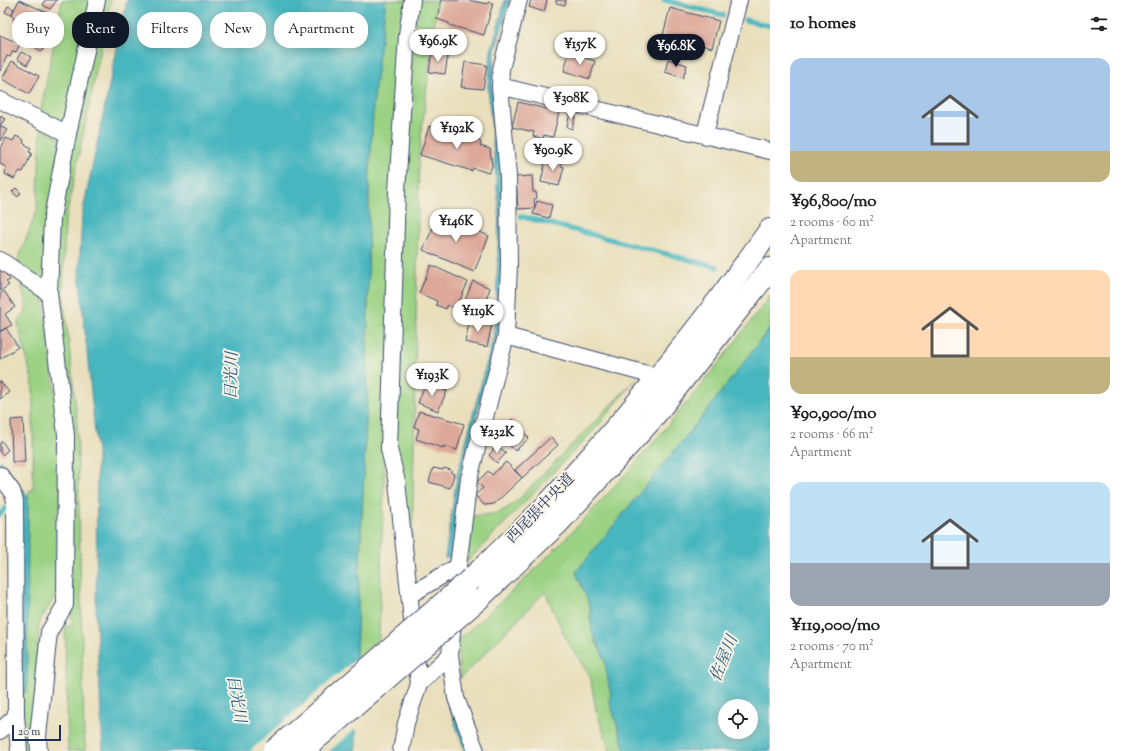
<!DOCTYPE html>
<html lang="en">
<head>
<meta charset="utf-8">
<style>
  body { margin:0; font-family:"Sorts Mill Goudy","Noto Serif JP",serif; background:#f6f6f6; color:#202124; height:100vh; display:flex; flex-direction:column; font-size:15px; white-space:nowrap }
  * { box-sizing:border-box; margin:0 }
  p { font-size:13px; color:#757577 }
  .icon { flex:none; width:22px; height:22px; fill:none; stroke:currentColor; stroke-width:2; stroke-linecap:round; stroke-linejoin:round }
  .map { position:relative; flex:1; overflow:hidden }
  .side { display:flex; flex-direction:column; background:#fff; width:360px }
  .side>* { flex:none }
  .hud { position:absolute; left:12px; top:12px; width:380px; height:36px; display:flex; gap:8px }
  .buttons { position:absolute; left:718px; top:699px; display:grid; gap:8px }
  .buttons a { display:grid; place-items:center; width:40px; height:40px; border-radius:50%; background:#fff; box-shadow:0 2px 10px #0003; font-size:20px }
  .scale { position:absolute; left:12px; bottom:10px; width:49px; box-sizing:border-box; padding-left:4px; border:2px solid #1b2f5e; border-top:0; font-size:11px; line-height:14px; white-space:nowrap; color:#1b2f5e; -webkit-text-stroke:3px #f7f3e8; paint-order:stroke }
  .price { position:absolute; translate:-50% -34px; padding:0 9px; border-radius:14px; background:#fff; color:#222; font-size:13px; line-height:26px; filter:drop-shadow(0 1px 2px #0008) }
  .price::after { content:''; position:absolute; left:50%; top:24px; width:12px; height:9px; margin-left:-6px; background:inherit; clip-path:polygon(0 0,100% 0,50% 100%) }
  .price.selected { background:#111827; color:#fff }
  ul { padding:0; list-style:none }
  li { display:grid; align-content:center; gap:8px; height:212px; padding:0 20px }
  li span { display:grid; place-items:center; height:124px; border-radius:12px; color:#555 }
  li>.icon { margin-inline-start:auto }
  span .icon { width:72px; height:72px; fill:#fffc; stroke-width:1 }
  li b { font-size:17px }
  h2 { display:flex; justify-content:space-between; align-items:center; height:48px; padding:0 20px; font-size:17px }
  .tag { padding:0 14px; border-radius:16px; background:#fff; box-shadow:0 2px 10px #0003; font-size:14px; line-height:36px }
  .tag.selected { background:#111827; color:#fff }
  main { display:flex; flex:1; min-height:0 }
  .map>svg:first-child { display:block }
</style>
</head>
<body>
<main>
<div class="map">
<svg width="770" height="751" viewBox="0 0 770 751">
  <rect width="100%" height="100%" fill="#f7f3e8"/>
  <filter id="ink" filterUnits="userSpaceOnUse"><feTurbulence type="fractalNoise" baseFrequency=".025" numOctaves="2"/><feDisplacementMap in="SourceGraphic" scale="8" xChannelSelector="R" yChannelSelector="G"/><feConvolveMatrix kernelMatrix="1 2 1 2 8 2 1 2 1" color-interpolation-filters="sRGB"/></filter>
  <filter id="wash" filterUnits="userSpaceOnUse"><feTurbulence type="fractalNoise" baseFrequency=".012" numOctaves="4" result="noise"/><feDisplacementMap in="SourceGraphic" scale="16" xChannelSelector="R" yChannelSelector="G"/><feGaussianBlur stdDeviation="0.9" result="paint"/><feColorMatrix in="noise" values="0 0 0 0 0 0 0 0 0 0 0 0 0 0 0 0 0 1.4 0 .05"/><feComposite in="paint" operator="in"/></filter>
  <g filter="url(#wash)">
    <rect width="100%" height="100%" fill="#e9dfbc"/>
    <g fill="#9bd284" stroke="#5b8071">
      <polygon points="62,0 94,0 64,126 40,115"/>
      <polygon points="101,0 111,0 65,222 63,291 77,418 84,734 86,751 68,751 65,626 72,626 70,428 54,291 56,219"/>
      <polygon points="386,0 407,0 385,450 379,638 356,659 367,400 369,187 374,94"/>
      <polygon points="417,0 437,0 419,155 412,560 396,455 401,191"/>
      <polygon points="41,128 62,139 44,280 16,266 37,210"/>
      <polygon points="20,279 43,293 61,440 60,589 39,622 34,735 35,751 24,751 21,692 27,692 28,496 30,490 33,490 33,384 18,323 27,308"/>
      <path d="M770,296V328L705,413L576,572L590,606V620L596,643L604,657L611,696L609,699L625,751H610L596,710L590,676L568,643L545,592L460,679L457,641C575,539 677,421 770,296Z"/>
      <path d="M635,380L597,427L467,562L472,516C495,514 499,515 518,500Z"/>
    </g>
    <g fill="#47b6bf" stroke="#31728e" fill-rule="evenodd">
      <polygon points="127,0 386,0 374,94 369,187 367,400 356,647 356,751 103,751 96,621 97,452 79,273 82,215"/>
      <polygon points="505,0 510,0 495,51 492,87 504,210 501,313 497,338 460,478 451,558 445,558 457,476 493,338 496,312 499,210 488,87 491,51"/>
      <path d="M770,328V751H625L609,698L611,696L604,657L592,631L590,606L576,572L705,413ZM725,706H751V732H725Z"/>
      <polygon points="0,460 25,492 28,500 27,692 23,692 19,491 0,467"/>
      <polygon points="443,674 447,674 469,751 465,751 447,701"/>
    </g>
    <polygon fill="#e9dfbc" points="358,657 358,727 329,751 250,751"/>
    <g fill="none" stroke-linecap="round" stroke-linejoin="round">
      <g stroke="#47b6bf" stroke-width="5">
        <polyline points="664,0 723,15"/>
        <polyline points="745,20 770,26"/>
        <polyline points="520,216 717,267"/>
        <polyline points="0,514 7,507"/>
      </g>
    </g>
    <g id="blocks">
      <g fill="#dda899">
        <polygon points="19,0 48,13 39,32 13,20 15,17 11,16"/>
        <polygon points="45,0 57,0 50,9 43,5"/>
        <polygon points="441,0 467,0 488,4 488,2 493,3 484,35 449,25 449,23 437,19"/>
        <polygon points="531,0 547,0 544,12 529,7"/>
        <polygon points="556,0 566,0 565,5 556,3"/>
        <polygon points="8,6 14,9 11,15 5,12"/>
        <polygon points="670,8 719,21 712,48 698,44 697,46 682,43 682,40 663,35"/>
        <polygon points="44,23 49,25 46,32 41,30"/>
        <polygon points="36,31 49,38 42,51 29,44"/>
        <polygon points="0,35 20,44 16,52 13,51 10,57 7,56 0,71"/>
        <polygon points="21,52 31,57 27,65 17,59"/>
        <polygon points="432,52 448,54 445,74 429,72"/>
        <polygon points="569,53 595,61 590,79 564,71"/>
        <polygon points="668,59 687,65 683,78 665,72"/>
        <polygon points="12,61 39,76 29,94 2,79"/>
        <polygon points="465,62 487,65 483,89 461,87"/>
        <polygon points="518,102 559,112 553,137 544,135 543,139 533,136 534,132 512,127"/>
        <polygon points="570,112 576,114 572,129 567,127"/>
        <polygon points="0,116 5,119 0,126 7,130 0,141"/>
        <polygon points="429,126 445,131 446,128 477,137 476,140 481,142 480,146 490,149 492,166 489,173 473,168 472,171 420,155"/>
        <polygon points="16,136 24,140 23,143 31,148 29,152 32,153 23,172 20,171 14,179 5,174 6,167 0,164 0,150 6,138 13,141"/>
        <polygon points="550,157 562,159 561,166 564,167 559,186 541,182 545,163 548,163"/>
        <polygon points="532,176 533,192 536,192 537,198 534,199 535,208 518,209 516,177"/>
        <polygon points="16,188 21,193 18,197 12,192"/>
        <polygon points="537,201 552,205 549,218 533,214"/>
        <polygon points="439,214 489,236 474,272 423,250"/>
        <polygon points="431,265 468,282 456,309 447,305 446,309 436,305 437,301 419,293"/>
        <polygon points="2,269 10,280 6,282 9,285 0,291 0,271"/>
        <polygon points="473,281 490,288 484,304 486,305 479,314 462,307"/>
        <polygon points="4,291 15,307 5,314 12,325 0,331 0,294"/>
        <polygon points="470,319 492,324 487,347 465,342"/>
        <polygon points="6,328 18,347 0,359 0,332"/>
        <polygon points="0,381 9,392 0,399"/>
        <polygon points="426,382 447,391 438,411 418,403"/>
        <polygon points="419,411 464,424 457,450 443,446 443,448 416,439 419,429 414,427"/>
        <polygon points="23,419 25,462 12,462 11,420"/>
        <polygon points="512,419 529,438 515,451 495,429 503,421 506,425"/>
        <polygon points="551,437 558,445 522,478 515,470"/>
        <polygon points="2,441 8,450 2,455 0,452 0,443"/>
        <polygon points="497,445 506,453 497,463 489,455"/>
        <polygon points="506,462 522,478 494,504 484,505 475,495 483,488 477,482 488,471 492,475"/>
        <polygon points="433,468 443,470 444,468 451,470 451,473 454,474 450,488 429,482"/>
      </g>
    </g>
  </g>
  <g filter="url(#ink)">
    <use href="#blocks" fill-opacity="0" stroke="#3a496c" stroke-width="1"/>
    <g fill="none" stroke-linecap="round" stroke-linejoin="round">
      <g stroke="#3a496c" stroke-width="18">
        <g id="street">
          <polyline points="412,0 407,35 397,191 389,449 397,482 419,684"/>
          <polyline points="500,86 770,151"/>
          <polyline points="0,100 68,134"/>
          <polyline points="705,134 739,0"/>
          <polyline points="0,260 49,293"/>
          <polyline points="506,336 658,377"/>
          <polyline points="0,475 12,491 15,501 16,716 19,751"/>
          <polyline points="410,595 458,566"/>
          <polyline points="0,731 16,716"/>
          <polyline points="39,751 38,736 49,632 65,605 66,435 49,293 52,218 68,134 97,0"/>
          <polyline points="401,751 406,723 419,684 450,655"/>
          <polyline points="476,751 456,698 450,655 458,566 469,479 506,336 509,265 508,176 500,86 501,69 519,0"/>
        </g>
      </g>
      <g stroke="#3a496c" stroke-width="24">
        <g id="primary">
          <path d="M471,579C496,555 521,532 545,507C626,421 701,327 770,230"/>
          <polyline points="476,601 559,522 650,421 770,269"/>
        </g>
      </g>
      <use href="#street" stroke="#fff" stroke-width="16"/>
      <use href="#primary" stroke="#fff" stroke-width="22"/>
      <g stroke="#3a496c" stroke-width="24" stroke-linecap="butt">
        <g id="primary-bridge">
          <polyline points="274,751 471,579"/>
          <polyline points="302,751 476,601"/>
        </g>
      </g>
      <use href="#primary-bridge" stroke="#fff" stroke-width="22"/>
    </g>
  </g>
  <g text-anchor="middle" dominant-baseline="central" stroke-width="4" stroke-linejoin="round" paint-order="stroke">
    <g font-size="15" fill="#1b2f5e" stroke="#f7f3e8">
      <text transform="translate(541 509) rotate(-46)">西尾張中央道</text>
    </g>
    <g font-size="16" font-style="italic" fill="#28587b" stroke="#f7f3e8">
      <text transform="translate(233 376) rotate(-89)">日光川</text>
      <text transform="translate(725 659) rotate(-68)">佐屋川</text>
      <text transform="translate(235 699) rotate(80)">日光川</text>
    </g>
  </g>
</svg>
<div class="buttons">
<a><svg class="icon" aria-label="locate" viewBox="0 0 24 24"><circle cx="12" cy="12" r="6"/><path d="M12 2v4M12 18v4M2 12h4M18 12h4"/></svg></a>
</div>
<div class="scale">20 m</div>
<b class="price" style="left:438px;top:63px">¥96.9K</b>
<b class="price" style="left:580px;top:66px">¥157K</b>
<b class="price selected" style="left:676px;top:68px">¥96.8K</b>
<b class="price" style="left:571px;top:120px">¥308K</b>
<b class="price" style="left:457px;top:150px">¥192K</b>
<b class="price" style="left:553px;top:172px">¥90.9K</b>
<b class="price" style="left:456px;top:243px">¥146K</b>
<b class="price" style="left:478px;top:333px">¥119K</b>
<b class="price" style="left:432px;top:397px">¥193K</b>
<b class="price" style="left:497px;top:454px">¥232K</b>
<div class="hud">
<a class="tag">Buy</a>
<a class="tag selected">Rent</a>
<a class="tag">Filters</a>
<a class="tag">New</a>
<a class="tag">Apartment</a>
</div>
</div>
<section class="side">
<h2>10 homes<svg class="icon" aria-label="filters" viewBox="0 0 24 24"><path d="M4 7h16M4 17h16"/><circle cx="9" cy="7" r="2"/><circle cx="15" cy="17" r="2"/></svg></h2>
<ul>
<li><span style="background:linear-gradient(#a9c7e8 75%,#c2b280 0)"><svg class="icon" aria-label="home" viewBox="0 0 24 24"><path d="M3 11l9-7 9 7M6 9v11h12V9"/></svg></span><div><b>¥96,800/mo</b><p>2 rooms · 60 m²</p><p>Apartment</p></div></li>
<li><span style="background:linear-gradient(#ffd9b3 70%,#c2b280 0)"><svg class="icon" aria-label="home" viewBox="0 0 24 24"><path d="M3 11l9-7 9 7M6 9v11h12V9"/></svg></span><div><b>¥90,900/mo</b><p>2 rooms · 66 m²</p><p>Apartment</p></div></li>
<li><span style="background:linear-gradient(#bfe0f5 65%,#9aa5b1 0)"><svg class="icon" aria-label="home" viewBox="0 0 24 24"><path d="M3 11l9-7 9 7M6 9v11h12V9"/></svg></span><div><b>¥119,000/mo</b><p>2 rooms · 70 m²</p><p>Apartment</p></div></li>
</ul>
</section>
</main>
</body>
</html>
